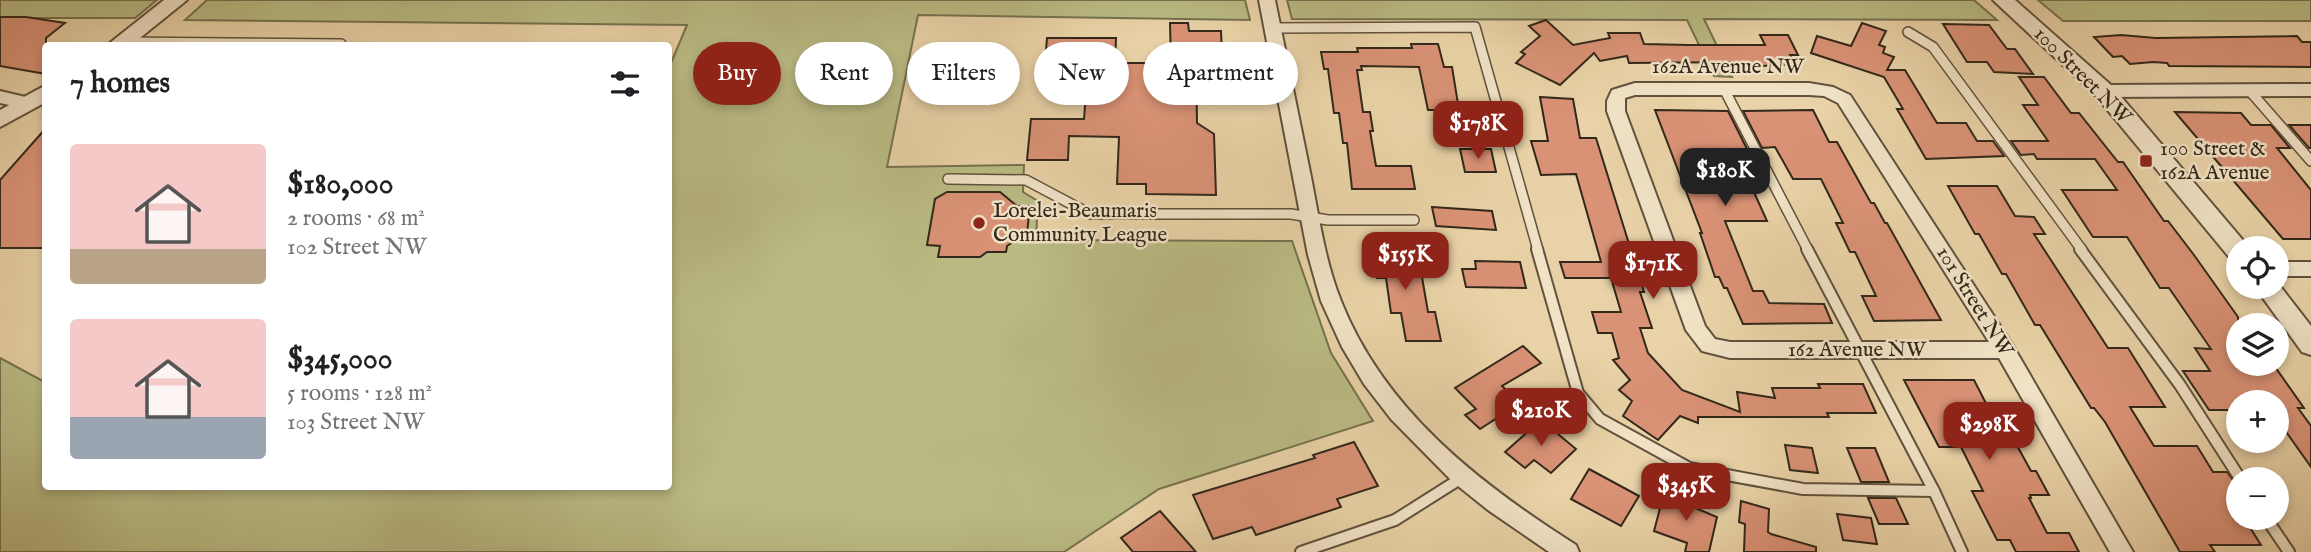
<!DOCTYPE html>
<html lang="en">
<head>
<meta charset="utf-8">
<style>
  body { margin:0; font-family:"IM FELL English",serif; background:#f6f6f6; color:#202124; height:100vh; display:flex; flex-direction:column; font-size:26px; white-space:nowrap }
  * { box-sizing:border-box; margin:0 }
  p { font-size:23px; color:#757577 }
  .icon { flex:none; width:38px; height:38px; fill:none; stroke:currentColor; stroke-width:2; stroke-linecap:round; stroke-linejoin:round }
  .map { position:relative; flex:1; overflow:hidden }
  .panel { position:absolute; left:42px; top:42px; width:630px; height:448px; display:flex; flex-direction:column; background:#fff; border-radius:7px; box-shadow:0 4px 10px #0003 }
  .panel>* { flex:none }
  .hud { position:absolute; left:693px; top:42px; width:665px; height:63px; display:flex; gap:14px }
  .fabs { position:absolute; left:2226px; top:236px; display:grid; gap:14px }
  .fabs a { display:grid; place-items:center; width:63px; height:63px; border-radius:50%; background:#fff; box-shadow:0 4px 10px #0003; font-size:35px }
  .price { position:absolute; translate:-50% -60px; padding:0 16px; border-radius:14px; background:#8f2418; color:#fff; font-size:23px; line-height:46px; filter:drop-shadow(0 2px 4px #0008) }
  .price::after { content:''; position:absolute; left:50%; top:42px; width:21px; height:16px; margin-left:-10px; background:inherit; clip-path:polygon(0 0,100% 0,50% 100%) }
  .price.selected { background:#222; color:#fff }
  ul { padding:0; list-style:none }
  li { display:flex; align-items:center; gap:21px; height:175px; padding:0 28px }
  li span { display:grid; place-items:center; flex:none; width:196px; height:140px; border-radius:7px; color:#555 }
  li>.icon { margin-inline-start:auto }
  span .icon { width:84px; height:84px; fill:#fffc; stroke-width:1 }
  li b { font-size:30px }
  h2 { display:flex; justify-content:space-between; align-items:center; height:84px; padding:0 28px; font-size:30px }
  .chip { padding:0 24px; border-radius:32px; background:#fff; box-shadow:0 4px 10px #0003; font-size:24px; line-height:63px }
  .chip.selected { background:#8f2418; color:#fff }
  .map>svg:first-child { display:block }
</style>
</head>
<body>
<div class="map">
<svg width="2311" height="552" viewBox="0 0 2311 552">
  <rect width="100%" height="100%" fill="#e9d2a7"/>
  <filter id="stains"><feTurbulence type="fractalNoise" baseFrequency=".00286" numOctaves="4"/><feColorMatrix values="0 0 0 0 .2 0 0 0 0 .09 0 0 0 0 .02 0 0 0 .5 -.17"/></filter>
  <radialGradient id="worn" r=".72"><stop offset=".6" stop-color="#630" stop-opacity="0"/><stop offset="1" stop-color="#630" stop-opacity=".3"/></radialGradient>
  <g fill="#babb84" stroke="#76724f" stroke-width="2">
    <polygon points="0,0 157,0 135,18 0,18"/>
    <polygon points="207,0 1245,0 1250,20 918,15 887,167 1024,165 1023,192 1038,201 1036,240 1292,241 1331,353 1373,421 1159,489 1064,552 0,552 0,358 45,382 46,486 668,486 668,70 687,25 185,20"/>
    <polygon points="1287,0 1974,0 1997,20 1704,19 1732,77 1714,76 1687,20 1292,19"/>
    <polygon points="2038,0 2311,0 2311,21 2063,21"/>
  </g>
  <g fill="#da9276" stroke="#32281a" stroke-width="2">
    <polygon points="0,17 26,17 65,23 46,38 46,74 0,66"/>
    <polygon points="1546,20 1573,45 1610,38 1608,33 1640,33 1644,44 1689,45 1765,45 1760,35 1788,35 1798,55 1790,55 1795,64 1744,67 1741,62 1629,63 1627,56 1600,61 1594,53 1560,85 1516,63 1525,54 1521,52 1540,36 1529,26"/>
    <polygon points="1170,23 1188,23 1189,31 1221,31 1222,55 1196,55 1197,123 1214,134 1216,195 1146,194 1146,184 1117,184 1119,137 1069,136 1068,160 1027,160 1031,119 1084,119 1087,79 1059,62 1045,62 1047,38 1116,38 1115,63 1171,63"/>
    <polygon points="1862,23 1886,31 1879,45 1885,47 1883,53 1894,57 1887,70 1905,70 1937,123 1966,123 1977,141 1993,141 2004,156 1926,159 1897,109 1903,109 1884,77 1811,53 1817,36 1851,46"/>
    <polygon points="1943,24 1989,25 2007,49 2015,49 2033,74 1994,72 1987,62 1967,62"/>
    <polygon points="2121,35 2156,38 2297,36 2302,42 2311,42 2311,67 2169,66 2167,63 2153,62 2130,64 2122,56 2113,57 2094,37"/>
    <polygon points="1411,44 1438,44 1444,67 1452,67 1459,110 1428,110 1419,67 1361,66 1362,70 1357,70 1363,112 1370,112 1373,131 1370,131 1376,166 1411,166 1415,189 1352,189 1347,143 1343,143 1339,113 1334,113 1328,69 1324,69 1321,52 1358,52 1357,48 1412,48"/>
    <polygon points="2019,77 2044,77 2071,113 2079,113 2118,162 2123,162 2164,221 2168,221 2194,255 2238,317 2238,364 2273,364 2304,408 2298,408 2311,426 2311,467 2277,419 2277,402 2238,402 2238,410 2209,410 2183,371 2210,371 2195,348 2211,349 2169,288 2160,288 2127,237 2093,237 2062,190 2117,190 2095,159 2037,159 2034,154 2021,155 2011,141 2048,141 2023,105 2038,105"/>
    <polygon points="1540,97 1573,99 1580,138 1596,138 1644,292 1640,292 1652,328 1640,328 1648,353 1682,390 1740,412 1737,392 1775,398 1772,388 1820,388 1818,384 1863,384 1876,413 1827,413 1829,417 1698,417 1698,423 1680,416 1658,440 1623,416 1632,401 1619,390 1630,380 1613,360 1619,358 1612,333 1598,333 1592,312 1621,312 1611,278 1565,278 1560,262 1601,262 1576,174 1541,175 1531,141 1548,141"/>
    <polygon points="1655,110 1728,111 1747,149 1735,150 1767,221 1725,221 1753,291 1763,291 1769,303 1824,304 1832,323 1743,324 1727,288 1724,288 1719,277 1715,277 1700,233 1702,233"/>
    <polygon points="1813,110 1829,142 1837,142 1871,203 1874,203 1885,223 1887,223 1941,320 1874,321 1862,296 1876,296 1855,252 1850,252 1836,223 1843,223 1821,179 1793,179 1775,147 1762,148 1743,111"/>
    <polygon points="2175,112 2241,113 2251,125 2271,125 2290,148 2277,148 2311,190 2311,239 2283,239"/>
    <polygon points="2289,125 2311,125 2311,148 2309,148"/>
    <polygon points="46,128 46,248 0,248 0,180"/>
    <polygon points="1460,149 1491,149 1496,172 1465,172"/>
    <polygon points="1948,186 1997,186 2015,216 2034,217 2045,234 2034,234 2108,348 2128,348 2165,407 2130,407 2154,446 2197,446 2213,472 2227,472 2238,487 2238,518 2244,518 2261,545 2210,545 2215,552 2180,552 2105,422 2094,408 2091,408 2040,325 2035,325 2006,274 2002,274 1979,234 1975,234"/>
    <polygon points="947,192 1000,192 1017,206 1030,206 1027,233 1007,246 1006,252 987,252 980,257 938,257 940,246 927,245 935,199"/>
    <polygon points="1432,207 1492,211 1496,230 1436,226"/>
    <polygon points="1372,242 1404,242 1410,277 1422,277 1428,312 1435,312 1441,341 1406,341 1401,313 1391,313 1386,278 1377,278"/>
    <polygon points="1475,261 1520,262 1526,288 1466,287 1462,269 1476,269"/>
    <polygon points="1523,346 1541,363 1502,386 1520,403 1480,429 1465,415 1476,409 1455,388"/>
    <polygon points="1904,380 1974,380 1995,421 2004,422 2031,471 2036,471 2049,495 2030,495 2031,498 2029,498 2047,533 2069,533 2079,552 2016,552 2010,540 1997,540 1972,491 1983,491 1961,447 1939,447"/>
    <polygon points="1541,420 1576,449 1551,473 1534,460 1525,468 1505,452"/>
    <polygon points="1354,442 1378,486 1337,499 1341,507 1256,535 1252,527 1213,539 1193,495 1315,458 1313,455"/>
    <polygon points="1785,445 1812,448 1818,473 1790,470"/>
    <polygon points="1847,448 1875,448 1889,482 1861,482"/>
    <polygon points="1589,469 1639,496 1621,526 1571,499"/>
    <polygon points="1668,490 1695,500 1693,507 1717,517 1709,552 1685,552 1687,543 1654,531 1663,497 1666,498"/>
    <polygon points="1868,498 1896,498 1908,524 1879,524"/>
    <polygon points="1741,501 1769,509 1768,532 1771,534 1816,547 1816,552 1744,552 1745,524 1739,522"/>
    <polygon points="1160,511 1189,544 1196,552 1133,552 1121,538"/>
    <polygon points="1837,514 1871,518 1877,544 1843,540"/>
  </g>
  <g fill="none" stroke-linecap="round" stroke-linejoin="round">
    <g stroke="#60523d" stroke-width="12">
      <g id="service-far1">
        <polyline points="1272,28 1475,27 1538,250"/>
        <polyline points="1908,32 1933,47 2082,250"/>
        <polyline points="122,42 341,44"/>
        <polyline points="1724,89 1808,250"/>
        <polyline points="2249,90 2311,161"/>
        <polyline points="948,179 1026,180 1090,214 1291,214 1328,220 1414,220"/>
      </g>
    </g>
    <g stroke="#60523d" stroke-width="14">
      <g id="service">
        <polyline points="1537,249 1578,393 1600,419 1689,468 1803,489 1934,491"/>
        <polyline points="1807,249 1934,491 1962,552"/>
        <polyline points="2080,249 2180,385 2241,480"/>
        <polyline points="2266,518 2289,552"/>
        <polyline points="1301,552 1395,520 1463,477"/>
      </g>
    </g>
    <g stroke="#60523d" stroke-width="4">
      <g id="minor">
        <path d="M1259,0H1275C1287,59 1299,118 1311,177C1319,218 1325,261 1341,301C1384,410 1480,484 1576,545L1579,552H1549L1488,510L1453,482L1391,419L1364,384L1342,347L1321,301L1308,255Z"/>
        <path d="M1635,83H1809L1833,87L1850,95L2012,344L2133,552H2110L1999,358H1730L1702,351L1686,330L1607,111V101L1612,90ZM1635,95H1809L1824,96L1838,103L1989,342H1730L1715,339L1705,326L1625,111V98Z"/>
        <polygon points="2311,84 2311,96 2104,97 2096,91 2104,85"/>
        <polygon points="0,91 34,99 36,103 28,109 0,103"/>
        <rect x="2277" y="262" width="34" height="14"/>
      </g>
    </g>
    <g stroke="#60523d" stroke-width="4">
      <g id="tertiary">
        <polygon points="164,0 187,0 130,46 106,46"/>
        <polygon points="1993,0 2015,0 2112,86 2247,245 2249,248 2238,248 2238,260 2229,257 2096,96"/>
        <polygon points="46,85 46,102 0,127 0,110"/>
        <polygon points="2277,282 2311,326 2311,355 2302,352 2255,287 2277,287"/>
      </g>
    </g>
    <use href="#service-far1" stroke="#f1e2c6" stroke-width="9"/>
    <use href="#service" stroke="#f1e2c6" stroke-width="10"/>
    <use href="#minor" fill="#f1e2c6" fill-rule="evenodd"/>
    <use href="#tertiary" fill="#f1e2c6" fill-rule="evenodd"/>
  </g>
  <g fill="#8f2418" stroke="#f1e2c6" stroke-width="2.5">
    <rect x="2139" y="154" width="14" height="14" rx="3.5"/>
    <circle cx="979" cy="223" r="7"/>
  </g>
  <g text-anchor="middle" dominant-baseline="central" stroke-width="5" stroke-linejoin="round" paint-order="stroke">
    <g font-size="21" fill="#32281a" stroke="#f1e2c6">
      <text x="1728" y="67">162A Avenue NW</text>
      <text transform="translate(2082 76) rotate(45)">100 Street NW</text>
      <text transform="translate(1974 302) rotate(58)">101 Street NW</text>
      <text x="1857" y="350">162 Avenue NW</text>
    </g>
    <g font-size="21" fill="#32281a" stroke="#f1e2c6" text-anchor="start">
      <text x="2160" y="149">100 Street &amp;<tspan x="2160" dy="24">162A Avenue</tspan></text>
      <text x="993" y="211">Lorelei-Beaumaris<tspan x="993" dy="24">Community League</tspan></text>
    </g>
  </g>
  <rect width="100%" height="100%" filter="url(#stains)"/>
  <rect width="100%" height="100%" fill="url(#worn)"/>
</svg>
<div class="fabs">
<a><svg class="icon" aria-label="locate" viewBox="0 0 24 24"><circle cx="12" cy="12" r="6"/><path d="M12 2v4M12 18v4M2 12h4M18 12h4"/></svg></a>
<a><svg class="icon" aria-label="layers" viewBox="0 0 24 24"><path d="M12 4l9 5-9 5-9-5zM3 14l9 5 9-5"/></svg></a>
<a>+</a>
<a>−</a>
</div>
<b class="price" style="left:1478px;top:161px">$178K</b>
<b class="price selected" style="left:1725px;top:208px">$180K</b>
<b class="price" style="left:1405px;top:292px">$155K</b>
<b class="price" style="left:1653px;top:301px">$171K</b>
<b class="price" style="left:1541px;top:448px">$210K</b>
<b class="price" style="left:1989px;top:462px">$298K</b>
<b class="price" style="left:1686px;top:523px">$345K</b>
<div class="hud">
<a class="chip selected">Buy</a>
<a class="chip">Rent</a>
<a class="chip">Filters</a>
<a class="chip">New</a>
<a class="chip">Apartment</a>
</div>
<section class="panel">
<h2>7 homes<svg class="icon" aria-label="filters" viewBox="0 0 24 24"><path d="M4 7h16M4 17h16"/><circle cx="9" cy="7" r="2"/><circle cx="15" cy="17" r="2"/></svg></h2>
<ul>
<li><span style="background:linear-gradient(#f6c9c9 75%,#b9a48a 0)"><svg class="icon" aria-label="home" viewBox="0 0 24 24"><path d="M3 11l9-7 9 7M6 9v11h12V9"/></svg></span><div><b>$180,000</b><p>2 rooms · 68 m²</p><p>102 Street NW</p></div></li>
<li><span style="background:linear-gradient(#f6c9c9 70%,#9aa5b1 0)"><svg class="icon" aria-label="home" viewBox="0 0 24 24"><path d="M3 11l9-7 9 7M6 9v11h12V9"/></svg></span><div><b>$345,000</b><p>5 rooms · 128 m²</p><p>103 Street NW</p></div></li>
</ul>
</section>
</div>
</body>
</html>
